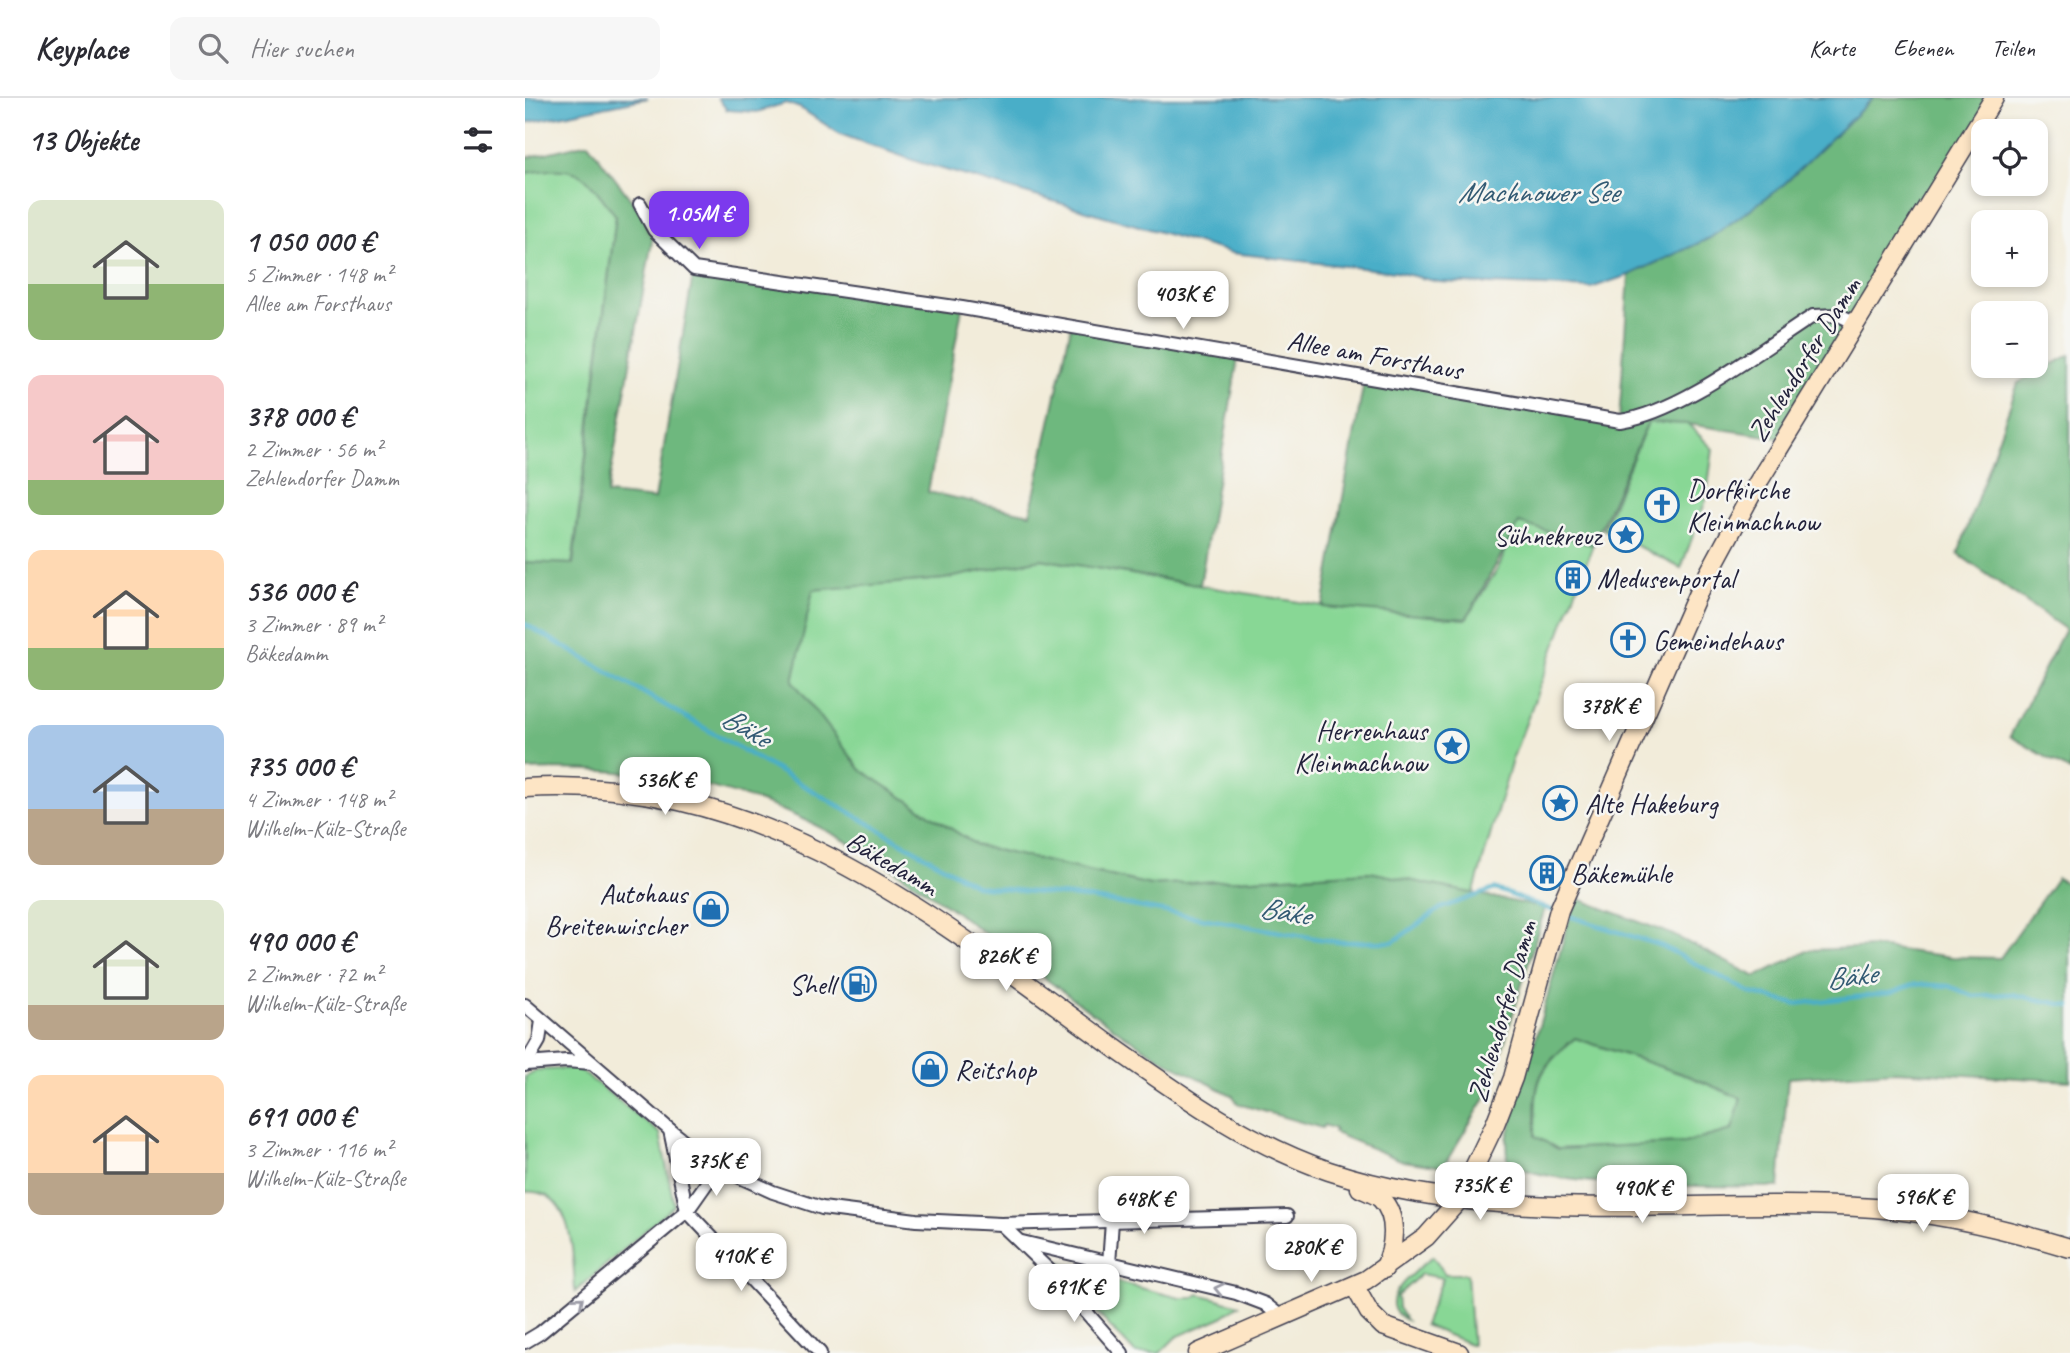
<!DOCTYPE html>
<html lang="de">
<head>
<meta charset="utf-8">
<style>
  body { margin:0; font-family:Caveat,sans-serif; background:#f7f7f7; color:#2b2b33; height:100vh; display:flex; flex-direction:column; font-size:26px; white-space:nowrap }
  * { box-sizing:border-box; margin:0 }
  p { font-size:23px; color:#7c7c81 }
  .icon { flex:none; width:38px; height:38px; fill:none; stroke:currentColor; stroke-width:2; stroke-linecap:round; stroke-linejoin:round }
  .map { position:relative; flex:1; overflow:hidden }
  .drawer { display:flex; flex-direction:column; background:#fff; width:525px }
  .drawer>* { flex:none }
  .buttons { position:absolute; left:1446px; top:21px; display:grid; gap:14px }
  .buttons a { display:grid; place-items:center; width:77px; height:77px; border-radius:14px; background:#fff; box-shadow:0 4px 10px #0003; font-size:35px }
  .price { position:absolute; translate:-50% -60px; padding:0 16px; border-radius:14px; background:#fff; color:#222; font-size:23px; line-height:46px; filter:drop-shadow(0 2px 4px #0008) }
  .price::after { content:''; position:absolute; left:50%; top:42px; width:21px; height:16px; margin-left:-10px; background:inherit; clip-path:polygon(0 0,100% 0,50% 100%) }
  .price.current { background:#7c3aed; color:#fff }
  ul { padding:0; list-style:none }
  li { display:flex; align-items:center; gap:21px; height:175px; padding:0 28px }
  li span { display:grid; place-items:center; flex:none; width:196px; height:140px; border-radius:14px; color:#555 }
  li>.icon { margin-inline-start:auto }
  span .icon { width:84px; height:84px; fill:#fffc; stroke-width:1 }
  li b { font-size:30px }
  h2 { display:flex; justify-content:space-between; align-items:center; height:84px; padding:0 28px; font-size:30px }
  header { display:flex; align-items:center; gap:42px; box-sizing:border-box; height:98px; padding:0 35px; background:#fff; border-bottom:2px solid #e1e1e2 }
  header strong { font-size:33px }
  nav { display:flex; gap:38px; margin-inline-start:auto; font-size:24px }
  .search { width:490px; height:63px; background:#f7f7f7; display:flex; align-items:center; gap:18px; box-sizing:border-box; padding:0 24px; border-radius:14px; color:#7c7c81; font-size:26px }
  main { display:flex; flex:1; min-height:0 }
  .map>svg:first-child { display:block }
</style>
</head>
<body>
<header>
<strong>Keyplace</strong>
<div class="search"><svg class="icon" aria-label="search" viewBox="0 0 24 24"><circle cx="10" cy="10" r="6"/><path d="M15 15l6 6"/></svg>Hier suchen</div>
<nav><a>Karte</a><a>Ebenen</a><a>Teilen</a></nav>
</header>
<main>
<section class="drawer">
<h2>13 Objekte<svg class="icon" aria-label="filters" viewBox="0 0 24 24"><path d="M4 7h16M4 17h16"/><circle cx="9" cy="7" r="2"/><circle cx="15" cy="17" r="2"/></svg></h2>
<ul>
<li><span style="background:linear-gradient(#dfe7d0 60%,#8fb573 0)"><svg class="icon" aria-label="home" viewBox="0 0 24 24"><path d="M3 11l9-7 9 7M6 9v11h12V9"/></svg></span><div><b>1 050 000 €</b><p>5 Zimmer · 148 m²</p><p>Allee am Forsthaus</p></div></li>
<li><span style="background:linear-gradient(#f6c9c9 75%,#8fb573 0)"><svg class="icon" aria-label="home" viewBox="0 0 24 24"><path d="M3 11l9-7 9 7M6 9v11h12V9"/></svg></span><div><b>378 000 €</b><p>2 Zimmer · 56 m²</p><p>Zehlendorfer Damm</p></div></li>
<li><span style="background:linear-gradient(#ffd9b3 70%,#8fb573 0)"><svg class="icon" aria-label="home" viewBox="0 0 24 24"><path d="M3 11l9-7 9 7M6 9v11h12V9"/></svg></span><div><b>536 000 €</b><p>3 Zimmer · 89 m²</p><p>Bäkedamm</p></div></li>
<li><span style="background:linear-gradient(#a9c7e8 60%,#b9a48a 0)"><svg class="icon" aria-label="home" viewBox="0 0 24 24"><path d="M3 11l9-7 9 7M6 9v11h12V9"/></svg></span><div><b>735 000 €</b><p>4 Zimmer · 148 m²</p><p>Wilhelm-Külz-Straße</p></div></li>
<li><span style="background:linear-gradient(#dfe7d0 75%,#b9a48a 0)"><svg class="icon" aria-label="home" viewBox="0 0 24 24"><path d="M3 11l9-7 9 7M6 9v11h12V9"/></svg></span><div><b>490 000 €</b><p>2 Zimmer · 72 m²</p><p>Wilhelm-Külz-Straße</p></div></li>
<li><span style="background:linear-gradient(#ffd9b3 70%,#b9a48a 0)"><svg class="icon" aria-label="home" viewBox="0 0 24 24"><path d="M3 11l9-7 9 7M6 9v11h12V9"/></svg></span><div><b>691 000 €</b><p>3 Zimmer · 116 m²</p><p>Wilhelm-Külz-Straße</p></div></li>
</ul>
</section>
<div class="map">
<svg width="1545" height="1255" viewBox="0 0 1545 1255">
  <rect width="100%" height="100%" fill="#f6f6f2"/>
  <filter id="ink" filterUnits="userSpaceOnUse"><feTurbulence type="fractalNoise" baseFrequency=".0143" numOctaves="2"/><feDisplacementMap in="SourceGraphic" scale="14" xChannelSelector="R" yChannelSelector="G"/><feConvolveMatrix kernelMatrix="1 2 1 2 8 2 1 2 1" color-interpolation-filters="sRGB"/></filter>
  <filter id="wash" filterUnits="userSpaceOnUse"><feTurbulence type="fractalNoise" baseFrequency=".00686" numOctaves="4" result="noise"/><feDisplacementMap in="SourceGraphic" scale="28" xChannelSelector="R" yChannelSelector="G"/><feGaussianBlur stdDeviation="1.57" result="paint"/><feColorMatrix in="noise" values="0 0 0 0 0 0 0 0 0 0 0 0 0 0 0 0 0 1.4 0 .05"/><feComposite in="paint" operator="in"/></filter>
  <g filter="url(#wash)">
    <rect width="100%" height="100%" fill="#f2ecda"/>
    <g fill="#88d795" stroke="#557c68" stroke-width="2">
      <polygon points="37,69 60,77 91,117 47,466 0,464 0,75"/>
      <polygon points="1123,324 1163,326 1188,351 1181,402 1156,470 1078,431"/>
      <polygon points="994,424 1068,447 987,662 948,797 845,774 626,787 453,748 336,672 268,583 288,491 419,481 516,461 798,508 941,521 973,470"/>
      <path d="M1050,940L1166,979L1217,1001L1207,1032L1159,1045L1033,1051L1010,1038C1011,984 1008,977 1050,940Z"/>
      <path d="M52,970L135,1035L149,1107L50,1194C48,1160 50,1089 0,1094V979L13,972Z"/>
      <path d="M908,1158L920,1176H942L947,1247L899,1227L918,1180L896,1176L872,1198L873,1210L881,1222C845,1204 893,1171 908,1158Z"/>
      <polygon points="537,1164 568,1178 655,1200 668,1200 674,1196 714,1207 695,1220 651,1239 635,1255 610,1255 528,1168 530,1165"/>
    </g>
    <g fill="#6eb87e" stroke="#486d5c" stroke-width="2" fill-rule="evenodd">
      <polygon points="1348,0 1469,0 1260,341 1163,326 1123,324 1068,447 994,425 941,521 798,509 840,278 1094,323 1104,177 1185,140 1256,89"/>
      <path d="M63,45L129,132L82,396L130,401L169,171L437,210L403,394L505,416L546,228L713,260L675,487L516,461L419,481L288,492L268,583L336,672L453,748L625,787L845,774L1020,810L965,992L918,1069L878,1063L809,1035L810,1031L799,1027L797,1030L713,1006L708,998C684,985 660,974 637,961C513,886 408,780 275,720C190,681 93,668 0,672V464L48,466L91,118C57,74 58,66 0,75V60Z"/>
      <polygon points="1545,257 1545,673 1485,638 1540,531 1433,456 1493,285"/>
      <path d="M1532,780L1545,787V983L1370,973L1263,980L1254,1089C1189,1087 1035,1093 983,1065L982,1041L1046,815L1054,801L1146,836L1231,879L1284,852L1351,849L1427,859L1475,860ZM1050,940L1166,979L1216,1000L1207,1032L1159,1045L1033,1051L1010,1038C1010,986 1008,974 1050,940Z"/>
    </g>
    <g fill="#49aec8" stroke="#366882" stroke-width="2">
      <polygon points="0,0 123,0 0,25"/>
      <polygon points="193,0 1348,0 1256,89 1185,140 1104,177 1066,190 914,184 871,174 707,155 393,64 315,36 275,10 261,5 232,14 202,12"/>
    </g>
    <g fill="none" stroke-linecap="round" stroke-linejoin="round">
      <g stroke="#49aec8" stroke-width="4.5">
        <polyline points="0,526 452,788 563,800 812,844 868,844 916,810 970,791 1029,813"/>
        <polyline points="1038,816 1137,848 1226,895 1270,906 1366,895 1390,886 1424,888 1448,898 1485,896 1545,908"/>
      </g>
    </g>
  </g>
  <g filter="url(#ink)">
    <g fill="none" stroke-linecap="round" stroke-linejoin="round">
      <g stroke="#414053" stroke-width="16">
        <g id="street">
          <path d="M115,106L129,132L169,171L437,210L1095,323C1155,315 1235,252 1288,218L1314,217L1331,225"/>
          <polyline points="0,907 145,1032 193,1069 248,1094 297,1110 391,1122 476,1126 762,1118"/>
          <polyline points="1,966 41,963 67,965"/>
          <polyline points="0,967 14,943 17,923"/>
          <polyline points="145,1032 162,1113"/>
          <polyline points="162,1113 295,1255"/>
          <polyline points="476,1126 526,1174 597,1255"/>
          <polyline points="497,1144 711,1195 740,1206 755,1218"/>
          <polyline points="584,1166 587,1123"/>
          <polyline points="0,1244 15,1235 162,1113 193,1069"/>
        </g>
      </g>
      <g stroke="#414053" stroke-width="21">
        <g id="secondary">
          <path d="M0,690C238,676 407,817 588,949C656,997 724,1046 804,1073C980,1131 1167,1098 1349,1110C1415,1115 1482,1131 1545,1150"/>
          <path d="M835,1090C841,1093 851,1096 856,1101C874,1119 869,1151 859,1171"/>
          <polyline points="830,1189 844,1214 858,1228 934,1255"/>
          <polyline points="673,1255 841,1182 901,1139 933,1103 970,1026 988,980 1034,812 1173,495 1232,386 1469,0"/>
        </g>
      </g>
      <use href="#street" stroke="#fff" stroke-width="12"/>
      <use href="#secondary" stroke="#fde5c5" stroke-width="18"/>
    </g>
    <defs><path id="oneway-chevron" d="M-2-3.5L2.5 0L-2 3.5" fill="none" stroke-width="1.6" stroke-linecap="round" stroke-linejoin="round" transform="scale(1.75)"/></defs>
    <g stroke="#9c9ca7">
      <use href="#oneway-chevron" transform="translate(694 1191) rotate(-167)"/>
      <use href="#oneway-chevron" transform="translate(54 1203) rotate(-41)"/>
    </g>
  </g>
  <defs>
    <g id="church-ring" transform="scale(1.75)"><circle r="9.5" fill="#f6f6f2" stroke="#1f6fb2" stroke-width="1.5"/><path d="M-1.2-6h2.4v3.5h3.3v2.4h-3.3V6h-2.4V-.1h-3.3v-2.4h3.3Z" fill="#1f6fb2"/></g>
    <g id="sight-ring" transform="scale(1.75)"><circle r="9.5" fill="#f6f6f2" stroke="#1f6fb2" stroke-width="1.5"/><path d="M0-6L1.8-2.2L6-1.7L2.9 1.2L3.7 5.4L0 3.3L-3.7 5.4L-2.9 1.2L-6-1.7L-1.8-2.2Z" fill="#1f6fb2"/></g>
    <g id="building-ring" transform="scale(1.75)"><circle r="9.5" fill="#f6f6f2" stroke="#1f6fb2" stroke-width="1.5"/><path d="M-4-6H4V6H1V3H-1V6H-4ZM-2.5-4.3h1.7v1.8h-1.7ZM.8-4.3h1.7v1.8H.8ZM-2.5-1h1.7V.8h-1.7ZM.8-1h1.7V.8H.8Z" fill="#1f6fb2"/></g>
    <g id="shop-ring" transform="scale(1.75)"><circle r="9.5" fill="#f6f6f2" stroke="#1f6fb2" stroke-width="1.5"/><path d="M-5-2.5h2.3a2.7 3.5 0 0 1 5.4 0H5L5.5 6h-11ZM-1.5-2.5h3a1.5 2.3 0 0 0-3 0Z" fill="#1f6fb2"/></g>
    <g id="fuel-ring" transform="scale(1.75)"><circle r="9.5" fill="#f6f6f2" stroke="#1f6fb2" stroke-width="1.5"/><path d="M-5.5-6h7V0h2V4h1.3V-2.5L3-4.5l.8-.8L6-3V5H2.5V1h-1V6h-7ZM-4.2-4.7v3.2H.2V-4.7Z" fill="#1f6fb2"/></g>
  </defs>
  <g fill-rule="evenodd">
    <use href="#church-ring" x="1137" y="407"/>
    <use href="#sight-ring" x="1101" y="437"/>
    <use href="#building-ring" x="1048" y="480"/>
    <use href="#church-ring" x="1103" y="542"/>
    <use href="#sight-ring" x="927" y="648"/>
    <use href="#sight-ring" x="1035" y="705"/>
    <use href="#building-ring" x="1022" y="775"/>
    <use href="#shop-ring" x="186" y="811"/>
    <use href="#fuel-ring" x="334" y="886"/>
    <use href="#shop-ring" x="405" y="971"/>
  </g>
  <g text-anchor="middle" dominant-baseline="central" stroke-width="5" stroke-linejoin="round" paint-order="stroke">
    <g font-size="28" fill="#22223b" stroke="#f6f6f2">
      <text transform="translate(850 257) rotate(10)">Allee am Forsthaus</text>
      <text transform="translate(1279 261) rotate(-58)">Zehlendorfer Damm</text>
      <text transform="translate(367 765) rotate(30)">Bäkedamm</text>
      <text transform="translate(977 913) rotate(-74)">Zehlendorfer Damm</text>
    </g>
    <g font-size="28" fill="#22223b" stroke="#f6f6f2" text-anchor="start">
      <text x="1162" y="391">Dorfkirche<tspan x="1162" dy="32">Kleinmachnow</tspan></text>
      <text x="1076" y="437" text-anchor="end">Sühnekreuz</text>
      <text x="1072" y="480">Medusenportal</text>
      <text x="1128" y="542">Gemeindehaus</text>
      <text x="902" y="632" text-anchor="end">Herrenhaus<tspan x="902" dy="32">Kleinmachnow</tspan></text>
      <text x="1060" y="705">Alte Hakeburg</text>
      <text x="1046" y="775">Bäkemühle</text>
      <text x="162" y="795" text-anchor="end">Autohaus<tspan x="162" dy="32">Breitenwischer</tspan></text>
      <text x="310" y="886" text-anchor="end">Shell</text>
      <text x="430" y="971">Reitshop</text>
    </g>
    <g font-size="30" font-style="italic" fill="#325a73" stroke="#f6f6f2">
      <text x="1013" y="94">Machnower See</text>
      <text transform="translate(221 629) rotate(30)">Bäke</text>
      <text transform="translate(760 813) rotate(10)">Bäke</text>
      <text transform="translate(1326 878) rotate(-7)">Bäke</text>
    </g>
  </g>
</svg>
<div class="buttons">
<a><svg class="icon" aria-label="locate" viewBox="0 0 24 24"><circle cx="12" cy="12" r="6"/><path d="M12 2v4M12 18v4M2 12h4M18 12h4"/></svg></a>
<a>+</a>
<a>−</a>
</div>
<b class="price current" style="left:174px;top:153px">1.05M €</b>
<b class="price" style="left:658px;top:233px">403K €</b>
<b class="price" style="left:1084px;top:645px">378K €</b>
<b class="price" style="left:140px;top:719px">536K €</b>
<b class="price" style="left:481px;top:895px">826K €</b>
<b class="price" style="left:191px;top:1100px">375K €</b>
<b class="price" style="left:955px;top:1124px">735K €</b>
<b class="price" style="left:1117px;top:1127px">490K €</b>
<b class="price" style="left:1398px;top:1136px">596K €</b>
<b class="price" style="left:619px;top:1138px">648K €</b>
<b class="price" style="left:786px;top:1186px">280K €</b>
<b class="price" style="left:216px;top:1195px">410K €</b>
<b class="price" style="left:549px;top:1226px">691K €</b>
</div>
</main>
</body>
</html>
